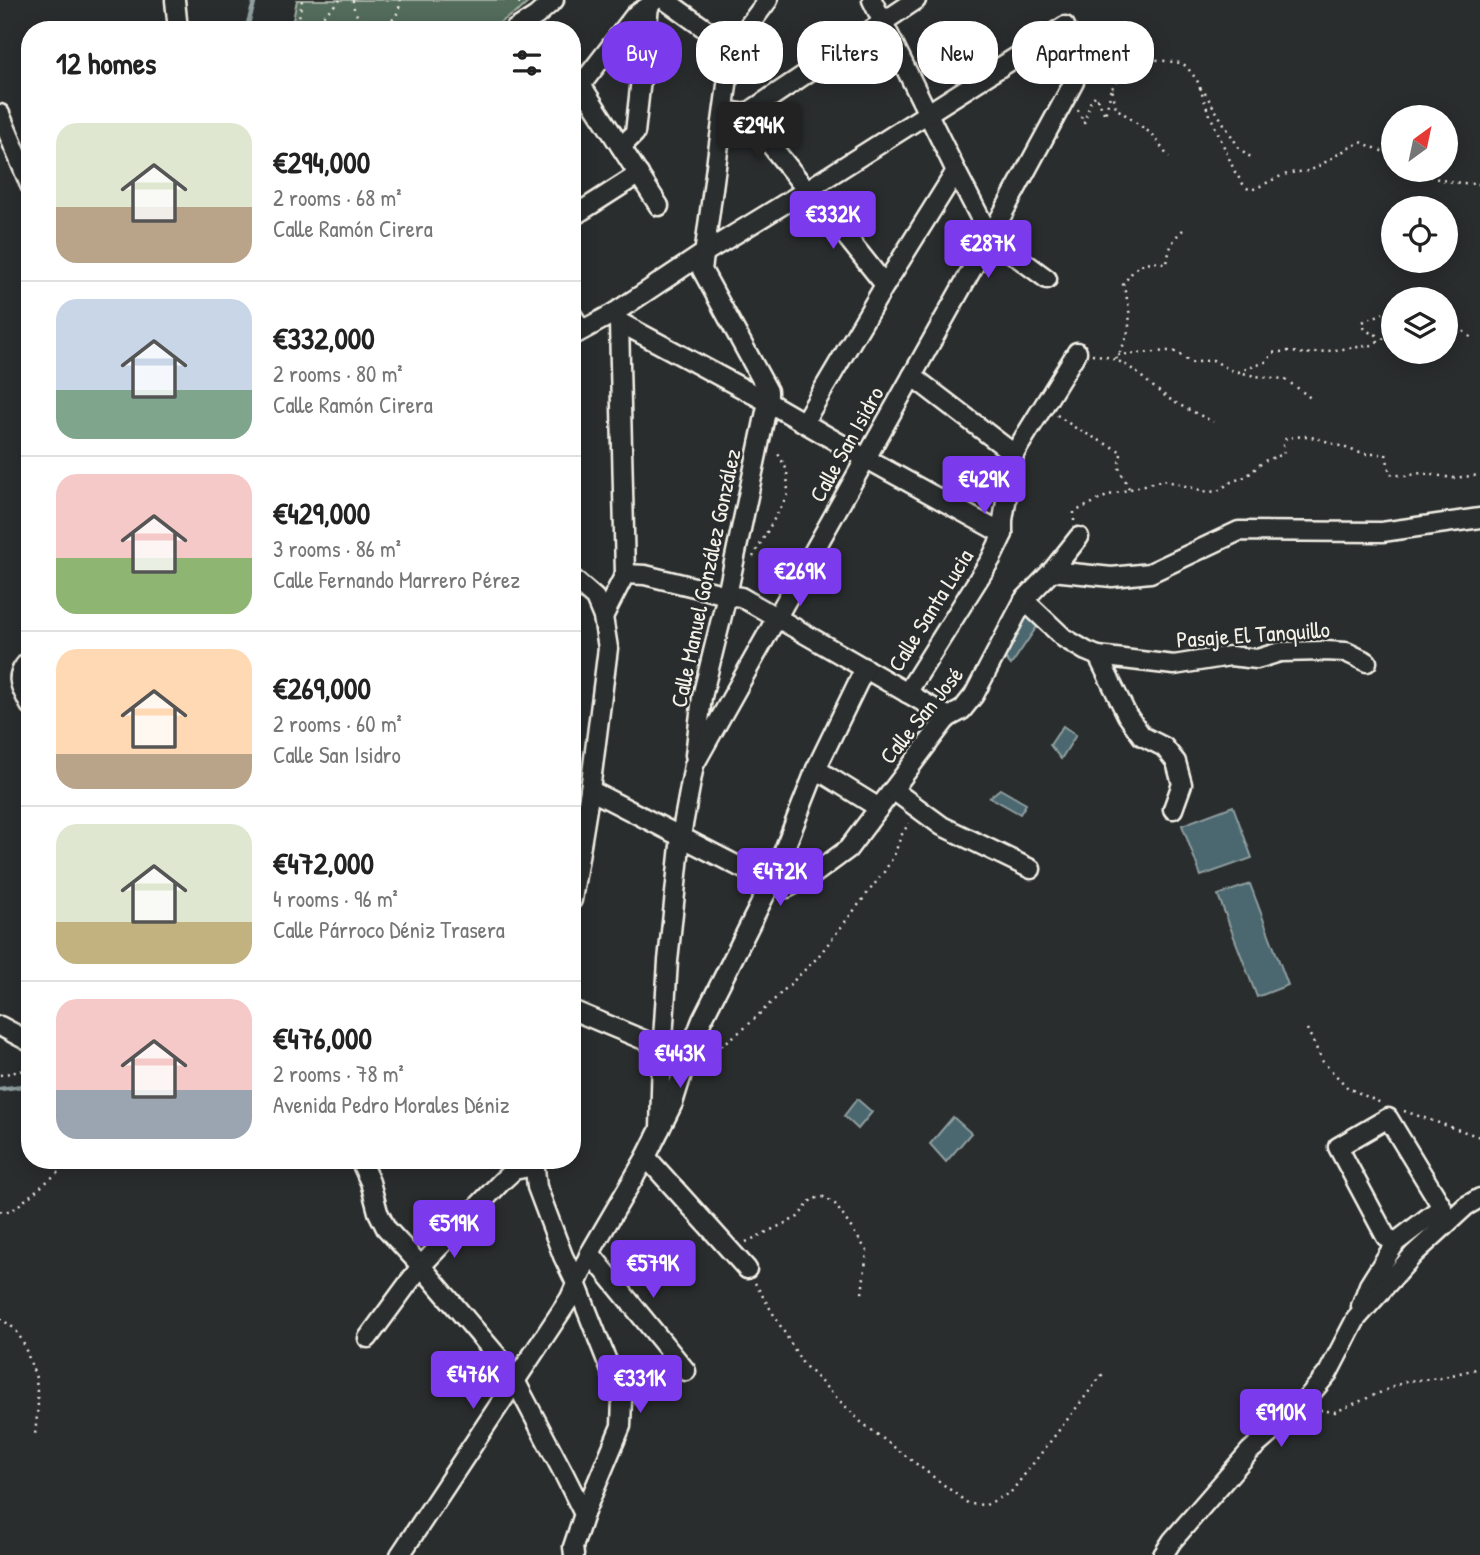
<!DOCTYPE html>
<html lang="en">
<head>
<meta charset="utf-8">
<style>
  body { margin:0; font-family:"Patrick Hand",sans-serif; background:#f2f2f2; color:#222; height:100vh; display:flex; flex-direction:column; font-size:26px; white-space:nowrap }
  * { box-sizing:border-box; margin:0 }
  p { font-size:23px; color:#767676 }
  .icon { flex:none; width:38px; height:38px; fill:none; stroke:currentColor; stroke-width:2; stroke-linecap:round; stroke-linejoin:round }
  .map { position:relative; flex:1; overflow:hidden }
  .side { position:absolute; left:21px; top:21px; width:560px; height:1148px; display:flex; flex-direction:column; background:#fff; border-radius:28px; box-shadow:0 4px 18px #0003 }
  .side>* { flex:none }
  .top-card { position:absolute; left:602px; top:21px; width:665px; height:63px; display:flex; gap:14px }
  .needle { width:46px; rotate:33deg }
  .buttons { position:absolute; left:1381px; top:105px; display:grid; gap:14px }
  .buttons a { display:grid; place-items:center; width:77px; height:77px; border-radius:50%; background:#fff; box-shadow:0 4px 18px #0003; font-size:35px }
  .price { position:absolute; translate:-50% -60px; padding:0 16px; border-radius:7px; background:#7c3aed; color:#fff; font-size:23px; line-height:46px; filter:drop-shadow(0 2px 4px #0008) }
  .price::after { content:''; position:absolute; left:50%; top:42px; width:21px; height:16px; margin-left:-10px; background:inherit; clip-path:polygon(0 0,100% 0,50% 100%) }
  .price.on { background:#222; color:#fff }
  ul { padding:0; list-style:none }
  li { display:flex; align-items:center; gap:21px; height:175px; padding:0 35px }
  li+li { border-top:2px solid #e0e0e0 }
  li span { display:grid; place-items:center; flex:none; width:196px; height:140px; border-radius:21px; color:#555 }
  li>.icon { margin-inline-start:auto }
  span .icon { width:84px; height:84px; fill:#fffc; stroke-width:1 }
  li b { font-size:30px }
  h2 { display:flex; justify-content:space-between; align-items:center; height:84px; padding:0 35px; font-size:30px }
  .pill { padding:0 24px; border-radius:28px; background:#fff; box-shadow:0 4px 18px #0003; font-size:24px; line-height:63px }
  .pill.on { background:#7c3aed; color:#fff }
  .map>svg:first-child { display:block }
</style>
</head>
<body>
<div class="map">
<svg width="1480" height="1555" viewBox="0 0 1480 1555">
  <rect width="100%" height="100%" fill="#2a2d2e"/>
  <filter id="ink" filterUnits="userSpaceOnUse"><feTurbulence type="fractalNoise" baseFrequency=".0143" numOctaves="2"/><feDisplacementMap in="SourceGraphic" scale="14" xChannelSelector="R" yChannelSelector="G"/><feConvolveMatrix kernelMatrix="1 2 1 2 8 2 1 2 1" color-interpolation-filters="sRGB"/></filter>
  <g filter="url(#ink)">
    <polygon fill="#526c5b" stroke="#a3aea2" stroke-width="2" points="297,0 531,0 520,10 488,30 291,30"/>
    <g fill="#4b676f" stroke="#8f9e9f" stroke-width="2">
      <polygon points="1028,616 1038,625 1011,665 1003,656 1015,632"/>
      <polygon points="1063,726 1076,735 1061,759 1050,745"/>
      <polygon points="1000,789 1026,804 1020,814 990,797"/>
      <polygon points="1233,806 1252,858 1201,876 1182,825"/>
      <polygon points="1250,884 1288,985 1257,997 1218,895"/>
      <polygon points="857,1099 872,1112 858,1129 844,1116"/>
      <polygon points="953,1117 971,1133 946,1162 930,1144"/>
    </g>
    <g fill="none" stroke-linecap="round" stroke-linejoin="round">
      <g stroke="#8f9e9f" stroke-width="4.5">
        <polyline points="246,30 255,0"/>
        <polyline points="0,1089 30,1085"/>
      </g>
      <g stroke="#f4f1e8" stroke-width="23">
        <g id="minor">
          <polyline points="175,0 178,30"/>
          <polyline points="665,0 732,48"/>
          <polyline points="872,0 956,171 990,237 1047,279"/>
          <polyline points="514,30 536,16 554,0"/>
          <polyline points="572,71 659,206"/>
          <polyline points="581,85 635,15 649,6 654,1"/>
          <polyline points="725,110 746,114 801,183 814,196 885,285"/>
          <polyline points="0,114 30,185"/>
          <polyline points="746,114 916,0"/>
          <polyline points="621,147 635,133 649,6"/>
          <polyline points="572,217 639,174"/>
          <polyline points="614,313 619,322 768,402 865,458 1003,534"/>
          <polyline points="572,315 582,330"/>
          <polyline points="572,336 614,313 704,253 807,190 1065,26"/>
          <polyline points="912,376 1014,454"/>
          <polyline points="804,422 885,285 956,171"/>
          <polyline points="1052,571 1112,577 1150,573 1239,531 1382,532 1480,518"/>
          <polyline points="625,574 645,575 727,595 741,597 949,717"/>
          <polyline points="572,578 595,598 603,617 608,648 590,790 572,900"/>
          <polyline points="1024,600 1064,638 1086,651 1098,656 1174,665 1230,656 1257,659 1280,652 1324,651 1346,652 1367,662"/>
          <polyline points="603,617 625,574 619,322"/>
          <polyline points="1098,656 1127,715 1142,736 1164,747 1176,762 1182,784 1173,809"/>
          <path d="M30,660C12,676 21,687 30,705"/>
          <polyline points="907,693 991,559 1003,534 1003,520 1014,454 1077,352"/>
          <polyline points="695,755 702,697 727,595 768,402 768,391 702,270 732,48 768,0"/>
          <polyline points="816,769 879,808"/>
          <polyline points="590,790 771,883 787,888 814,874 848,849 944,722 949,717 962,710 974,695 1024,600 1052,571 1079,537"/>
          <polyline points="893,790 942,826 1031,869"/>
          <polyline points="572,1010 687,1058"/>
          <polyline points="0,1026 30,1042"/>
          <polyline points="660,1129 662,1055 668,961 681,836 694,765 990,237 1074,82"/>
          <polyline points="646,1157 747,1269"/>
          <polyline points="360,1160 370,1182 378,1212 386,1228 421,1266 510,1371 564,1474 584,1514"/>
          <polyline points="534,1160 537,1187 563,1256 576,1283 622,1399 621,1426 584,1514 573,1547 574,1555"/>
          <polyline points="590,1253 686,1371"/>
          <polyline points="1361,1306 1369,1285 1396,1242 1442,1207 1388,1118 1338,1147 1386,1237 1396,1242"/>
          <polyline points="368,1338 421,1266 502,1181 514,1170 534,1166"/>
          <polyline points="400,1555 570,1298 590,1253 646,1157 673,1103 687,1058 702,1020 771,883 816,769 865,668"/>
          <polyline points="1163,1555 1172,1541 1250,1451 1299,1408 1328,1373 1356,1319 1414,1254 1466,1206 1480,1198"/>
        </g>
      </g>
      <g stroke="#f4f1e8" stroke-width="2.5" stroke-dasharray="2 5" stroke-linecap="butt">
        <path d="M353,0C353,34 400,35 400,0"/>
        <polyline points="512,0 522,4"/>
        <polyline points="392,21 398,30"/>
        <polyline points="297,30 302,0"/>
        <polyline points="308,30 340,0"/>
        <path d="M1112,88L1117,82L1115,62L1118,60L1150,59L1181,63L1186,66L1197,80L1207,108L1235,172L1245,187L1251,190C1265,185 1277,176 1291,173C1299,171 1306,173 1313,169C1329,161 1344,149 1361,142L1393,156"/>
        <polyline points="1200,88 1203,90 1239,148 1253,159"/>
        <polyline points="1078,110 1084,123 1091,100 1096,95 1105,115 1112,88 1116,108 1153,135 1169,158"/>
        <path d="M1417,170C1436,182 1459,183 1480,184"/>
        <polyline points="1446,321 1450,321 1472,338"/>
        <path d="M1378,342L1377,335C1369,332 1363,331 1363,322C1370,317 1377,317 1383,313"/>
        <path d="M1092,354C1131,360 1135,374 1164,395C1178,406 1197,413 1213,422"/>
        <polyline points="1118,355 1168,351 1176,352 1191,363 1213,360 1230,370 1255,376 1284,379 1299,389 1313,400"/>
        <path d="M1116,359C1132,332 1133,315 1123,285C1135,266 1144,258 1167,264C1169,249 1172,239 1183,230"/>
        <polyline points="1238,372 1268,361 1272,353 1287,351 1305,354 1373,345 1393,332"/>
        <path d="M1057,415L1077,429L1122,452C1114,472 1124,473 1129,489"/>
        <polyline points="1074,521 1074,512 1109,495 1163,480 1208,492 1218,491 1231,482 1247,476 1264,461 1284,454 1283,445 1286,438 1305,436 1320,439 1363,454 1386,454 1390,474 1405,476 1421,473 1453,478 1480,475"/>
        <polyline points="753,557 788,494 787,470 776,450"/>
        <polyline points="1307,1029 1323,1062 1348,1088 1381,1103"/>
        <polyline points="709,1052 717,1049 746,1027 817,958 884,872 894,856 901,836 909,823"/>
        <polyline points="0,1075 30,1069"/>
        <polyline points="1404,1111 1480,1137"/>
        <polyline points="0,1211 5,1212 14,1209 73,1160"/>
        <polyline points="746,1242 798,1217 812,1199 824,1197 835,1204 867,1251 862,1294"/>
        <polyline points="755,1283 803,1364 861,1422 969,1504 986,1505 1011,1492 1105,1371"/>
        <polyline points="0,1318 15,1329 23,1342 36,1378 38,1406 35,1435"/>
        <polyline points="1320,1410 1335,1412 1407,1381 1440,1378 1480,1368"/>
      </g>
      <use href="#minor" stroke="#2a2d2e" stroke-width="18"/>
    </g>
  </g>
  <g text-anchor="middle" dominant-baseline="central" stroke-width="5" stroke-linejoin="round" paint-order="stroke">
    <g font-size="23" fill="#f4f1e8" stroke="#2a2d2e">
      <text transform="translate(846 444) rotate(-61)">Calle San Isidro</text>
      <text transform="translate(705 578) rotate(-78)">Calle Manuel González González</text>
      <text transform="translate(930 610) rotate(-58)">Calle Santa Lucia</text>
      <text transform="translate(1253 634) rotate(-4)">Pasaje El Tanquillo</text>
      <text transform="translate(921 715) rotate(-51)">Calle San José</text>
    </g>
  </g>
</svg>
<div class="buttons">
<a><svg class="needle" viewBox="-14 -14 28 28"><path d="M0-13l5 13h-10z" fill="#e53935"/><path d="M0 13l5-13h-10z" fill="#767676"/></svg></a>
<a><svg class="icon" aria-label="locate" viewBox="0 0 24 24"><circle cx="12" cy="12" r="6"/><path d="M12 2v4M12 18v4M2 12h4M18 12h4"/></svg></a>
<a><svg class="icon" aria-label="layers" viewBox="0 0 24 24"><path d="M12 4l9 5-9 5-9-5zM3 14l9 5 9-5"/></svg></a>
</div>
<b class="price on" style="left:759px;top:162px">€294K</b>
<b class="price" style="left:833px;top:251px">€332K</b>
<b class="price" style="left:988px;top:280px">€287K</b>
<b class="price" style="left:984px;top:516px">€429K</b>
<b class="price" style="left:800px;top:608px">€269K</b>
<b class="price" style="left:780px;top:908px">€472K</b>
<b class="price" style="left:680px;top:1090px">€443K</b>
<b class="price" style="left:454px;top:1260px">€519K</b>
<b class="price" style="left:653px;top:1300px">€579K</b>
<b class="price" style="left:473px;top:1411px">€476K</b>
<b class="price" style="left:640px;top:1415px">€331K</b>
<b class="price" style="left:1281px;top:1449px">€910K</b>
<div class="top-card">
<a class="pill on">Buy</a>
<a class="pill">Rent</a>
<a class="pill">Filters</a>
<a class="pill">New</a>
<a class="pill">Apartment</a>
</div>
<section class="side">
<h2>12 homes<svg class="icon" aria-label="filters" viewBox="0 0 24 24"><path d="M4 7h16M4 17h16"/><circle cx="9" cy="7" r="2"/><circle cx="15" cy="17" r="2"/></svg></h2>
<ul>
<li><span style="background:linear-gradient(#dfe7d0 60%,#b9a48a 0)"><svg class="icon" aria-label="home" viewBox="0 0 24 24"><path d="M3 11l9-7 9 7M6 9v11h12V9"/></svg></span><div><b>€294,000</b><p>2 rooms · 68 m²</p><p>Calle Ramón Cirera</p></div></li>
<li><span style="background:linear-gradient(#c9d6e8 65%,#7fa58c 0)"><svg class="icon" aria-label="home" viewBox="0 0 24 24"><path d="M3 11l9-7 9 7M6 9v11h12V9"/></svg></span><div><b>€332,000</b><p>2 rooms · 80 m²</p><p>Calle Ramón Cirera</p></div></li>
<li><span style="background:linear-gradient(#f6c9c9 60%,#8fb573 0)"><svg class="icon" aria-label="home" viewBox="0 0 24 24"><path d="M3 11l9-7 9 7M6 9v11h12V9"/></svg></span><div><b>€429,000</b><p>3 rooms · 86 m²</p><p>Calle Fernando Marrero Pérez</p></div></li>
<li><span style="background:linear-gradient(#ffd9b3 75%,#b9a48a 0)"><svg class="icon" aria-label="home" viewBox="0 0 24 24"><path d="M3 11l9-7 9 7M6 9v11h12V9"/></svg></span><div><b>€269,000</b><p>2 rooms · 60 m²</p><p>Calle San Isidro</p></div></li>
<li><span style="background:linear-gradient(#dfe7d0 70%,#c2b280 0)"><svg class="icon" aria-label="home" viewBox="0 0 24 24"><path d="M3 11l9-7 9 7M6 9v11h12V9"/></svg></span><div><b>€472,000</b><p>4 rooms · 96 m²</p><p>Calle Párroco Déniz Trasera</p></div></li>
<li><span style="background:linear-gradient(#f6c9c9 65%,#9aa5b1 0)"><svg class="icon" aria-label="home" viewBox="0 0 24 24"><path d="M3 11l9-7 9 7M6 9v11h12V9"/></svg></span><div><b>€476,000</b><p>2 rooms · 78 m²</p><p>Avenida Pedro Morales Déniz</p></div></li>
</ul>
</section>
</div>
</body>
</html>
